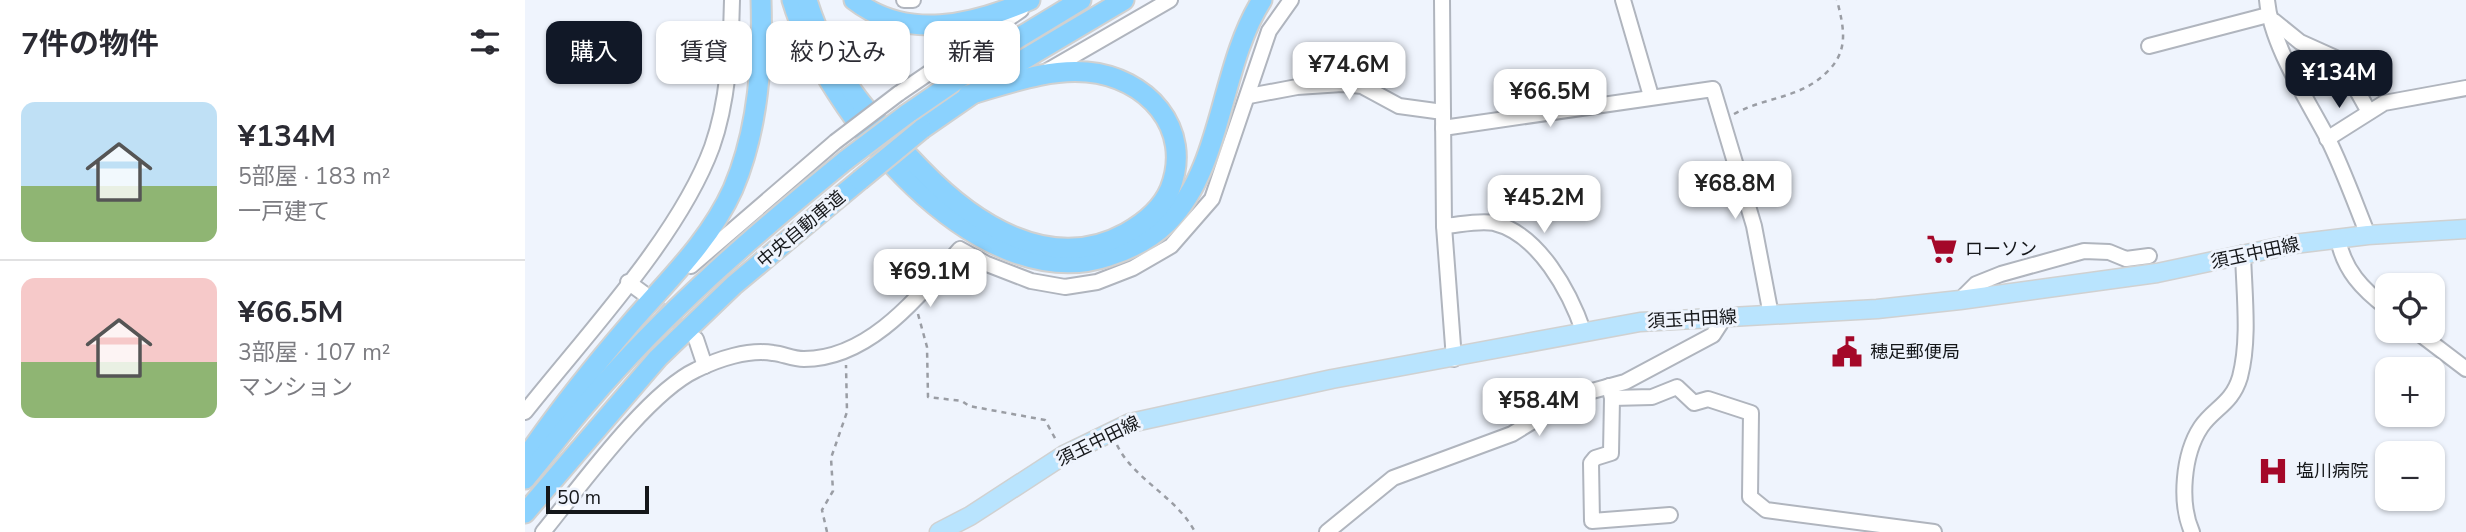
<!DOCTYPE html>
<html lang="ja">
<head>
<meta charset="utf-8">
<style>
  body { margin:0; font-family:"Nunito Sans","Noto Sans JP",sans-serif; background:#f2f2f3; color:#2b2b33; height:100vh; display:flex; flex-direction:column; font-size:26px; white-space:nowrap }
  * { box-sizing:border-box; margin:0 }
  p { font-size:23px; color:#7c7c81 }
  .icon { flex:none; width:38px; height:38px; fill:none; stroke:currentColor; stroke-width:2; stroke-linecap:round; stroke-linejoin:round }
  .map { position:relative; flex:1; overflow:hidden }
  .side { display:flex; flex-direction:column; background:#fff; width:525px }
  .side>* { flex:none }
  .hud { position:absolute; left:21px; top:21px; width:665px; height:63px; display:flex; gap:14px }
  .buttons { position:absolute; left:1850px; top:273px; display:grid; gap:14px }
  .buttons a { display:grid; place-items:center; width:70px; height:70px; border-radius:14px; background:#fff; box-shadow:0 2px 5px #0004; font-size:35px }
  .scale { position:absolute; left:21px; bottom:18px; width:103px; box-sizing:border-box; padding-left:7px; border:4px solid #15171a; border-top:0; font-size:19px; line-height:24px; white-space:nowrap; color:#15171a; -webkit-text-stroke:5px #eff4fd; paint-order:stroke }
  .price { position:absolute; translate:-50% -60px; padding:0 16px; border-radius:14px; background:#fff; color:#222; font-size:23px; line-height:46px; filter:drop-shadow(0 2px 4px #0008) }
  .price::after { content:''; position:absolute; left:50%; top:42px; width:21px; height:16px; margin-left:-10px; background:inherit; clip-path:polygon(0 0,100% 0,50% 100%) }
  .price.selected { background:#111827; color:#fff }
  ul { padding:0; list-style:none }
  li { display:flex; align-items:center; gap:21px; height:175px; padding:0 21px }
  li+li { border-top:2px solid #e1e1e2 }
  li span { display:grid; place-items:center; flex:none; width:196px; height:140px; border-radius:14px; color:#555 }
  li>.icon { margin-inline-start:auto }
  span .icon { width:84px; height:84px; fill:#fffc; stroke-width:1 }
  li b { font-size:30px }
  h2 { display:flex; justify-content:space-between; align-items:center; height:84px; padding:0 21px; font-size:30px }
  .tag { padding:0 24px; border-radius:14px; background:#fff; box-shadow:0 2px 5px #0004; font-size:24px; line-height:63px }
  .tag.selected { background:#111827; color:#fff }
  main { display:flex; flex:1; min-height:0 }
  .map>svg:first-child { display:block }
</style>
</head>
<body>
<main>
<section class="side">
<h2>7件の物件<svg class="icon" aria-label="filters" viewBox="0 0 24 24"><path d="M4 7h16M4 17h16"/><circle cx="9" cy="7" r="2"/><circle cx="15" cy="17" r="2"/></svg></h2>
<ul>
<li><span style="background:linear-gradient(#bfe0f5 60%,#8fb573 0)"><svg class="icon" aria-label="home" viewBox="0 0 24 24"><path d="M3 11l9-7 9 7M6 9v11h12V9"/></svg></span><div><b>¥134M</b><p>5部屋 · 183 m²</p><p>一戸建て</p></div></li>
<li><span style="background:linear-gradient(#f6c9c9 60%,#8fb573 0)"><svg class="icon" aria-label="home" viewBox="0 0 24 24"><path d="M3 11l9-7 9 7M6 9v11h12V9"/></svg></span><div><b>¥66.5M</b><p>3部屋 · 107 m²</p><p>マンション</p></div></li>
</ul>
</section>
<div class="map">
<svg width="1941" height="532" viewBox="0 0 1941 532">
  <rect width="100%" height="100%" fill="#eff4fd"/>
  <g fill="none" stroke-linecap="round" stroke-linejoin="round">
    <polyline stroke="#ced3db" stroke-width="14" stroke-dasharray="14 7" stroke-linecap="butt" points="119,294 167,336"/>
    <g stroke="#b0b5be" stroke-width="18">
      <g id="minor">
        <polyline points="379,0 388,0"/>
        <polyline points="917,0 919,226 929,359"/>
        <polyline points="1098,0 1126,96"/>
        <path d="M1742,0C1746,45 1782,99 1803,139C1818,169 1830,203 1843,235"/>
        <polyline points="1749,21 1775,42 1815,60 1844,112"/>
        <polyline points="1624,46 1743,15"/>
        <polyline points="522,71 645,0"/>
        <polyline points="373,94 496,10"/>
        <polyline points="724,96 772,87 817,84 837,86 874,106 918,112"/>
        <polyline points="918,128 1188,89 1229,226 1246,315"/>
        <polyline points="1802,139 1859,103 1941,88"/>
        <path d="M919,226C934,225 954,220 969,223C1014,234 1045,292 1059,333"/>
        <path d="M1813,239C1819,270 1837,289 1862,308"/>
        <polyline points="166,266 310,142"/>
        <polyline points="103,282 118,293"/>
        <polyline points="1435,300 1451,284 1476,274 1559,251 1584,252 1601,259 1624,256"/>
        <polyline points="1891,331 1941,369"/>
        <polyline points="171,339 180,366"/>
        <polyline points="1084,386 1087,398 1127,397 1152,387 1169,403 1183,399 1226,413 1225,497 1241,510 1409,532"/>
        <polyline points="1087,398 1086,453 1070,458 1066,463 1067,521 1145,515"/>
        <path d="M0,412C60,336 154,237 187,147C203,102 206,48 207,0"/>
        <path d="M18,532C54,488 122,393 171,370C193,359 223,349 248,353C259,354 267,359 279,359C346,359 395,294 435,249L462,264L506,281L540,287L572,282L608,268L646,246L687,199L744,31L766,0"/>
        <polyline points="802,532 868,478 987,434 1049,396 1100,382 1188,335 1199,318"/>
        <path d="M1667,532C1654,503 1658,454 1676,427C1689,408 1707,404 1715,377C1725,339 1719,293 1718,253"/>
      </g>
    </g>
    <g stroke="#d0d1d1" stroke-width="21">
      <polyline id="major" points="414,532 445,516 539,455 605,423 807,379 1115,322 1352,309 1435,300 1632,273 1769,244 1843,235 1941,229"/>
    </g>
    <g stroke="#d0d1d1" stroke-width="23">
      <g id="highway">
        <path d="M267,0C300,111 453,301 584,256C606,249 627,238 643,222C699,165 694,68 737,0"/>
        <path d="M282,0C304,73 345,116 396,169C448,223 525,275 601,233C619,223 637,208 645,189C669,128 621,77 562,72C523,68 480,85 443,95"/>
        <path d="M329,0C382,41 448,25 505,0"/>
        <polyline points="382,114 490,40 556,0"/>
        <polyline points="397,129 491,64 599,0"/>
        <path d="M0,459C32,412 68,367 105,324C142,281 184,242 208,189C233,131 238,62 236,0"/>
        <path d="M0,479C22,453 42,426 64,401C140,312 230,234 321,160"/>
        <polyline points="0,513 133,358 209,285 335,180"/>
      </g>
    </g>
    <g stroke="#9a9da4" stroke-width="2.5" stroke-dasharray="5 5" stroke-linecap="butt">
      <path d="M1209,114C1242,96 1276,99 1303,71C1324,50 1319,28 1312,0"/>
      <polyline points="393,314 402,347 403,397 437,401 444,406 520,420 531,440"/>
      <path d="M592,445C609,480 651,496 670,532"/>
      <polyline points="302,532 297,510 308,491 306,458 322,412 321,365"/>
    </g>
    <use href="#minor" stroke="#fff" stroke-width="14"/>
    <use href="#major" stroke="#b9e4fe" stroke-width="18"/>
    <use href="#highway" stroke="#8bd2fe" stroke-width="19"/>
    <g stroke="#b0b5be" stroke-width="18" stroke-linecap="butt">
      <polyline id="minor-bridge" points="310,142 373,94"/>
    </g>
    <g stroke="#d0d1d1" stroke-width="23" stroke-linecap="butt">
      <g id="highway-bridge">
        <polyline points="321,160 382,114"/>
        <polyline points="335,180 397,129"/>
      </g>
    </g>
    <use href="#minor-bridge" stroke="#fff" stroke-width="14"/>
    <use href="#highway-bridge" stroke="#8bd2fe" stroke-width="19"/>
  </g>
  <defs>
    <g id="supermarket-bare" transform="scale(2.415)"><path d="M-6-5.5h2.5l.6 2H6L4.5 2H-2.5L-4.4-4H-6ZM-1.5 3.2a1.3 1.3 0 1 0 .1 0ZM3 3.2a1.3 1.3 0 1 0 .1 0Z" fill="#a40829" stroke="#eff4fd" stroke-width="2.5" paint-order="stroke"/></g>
    <g id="civic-bare" transform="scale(2.415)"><path d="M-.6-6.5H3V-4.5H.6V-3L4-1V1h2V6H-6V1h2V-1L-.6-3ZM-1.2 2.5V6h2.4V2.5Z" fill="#a40829" stroke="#eff4fd" stroke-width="2.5" paint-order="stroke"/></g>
    <g id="hospital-bare" transform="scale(2.415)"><path d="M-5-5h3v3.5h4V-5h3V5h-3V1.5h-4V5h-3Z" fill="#a40829" stroke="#eff4fd" stroke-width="2.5" paint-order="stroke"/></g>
  </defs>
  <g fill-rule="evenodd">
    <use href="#supermarket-bare" x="1417" y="249"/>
    <use href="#civic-bare" x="1322" y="352"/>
    <use href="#hospital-bare" x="1748" y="471"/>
  </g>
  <g text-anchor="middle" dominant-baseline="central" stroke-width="6" stroke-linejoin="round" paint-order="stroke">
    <g font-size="18" fill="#15171a" stroke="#eff4fd">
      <text transform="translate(276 229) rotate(-40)">中央自動車道</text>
      <text transform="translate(1730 253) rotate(-12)">須玉中田線</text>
      <text transform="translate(1167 319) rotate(-3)">須玉中田線</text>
      <text transform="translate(573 441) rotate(-26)">須玉中田線</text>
    </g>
    <g font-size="18" fill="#15171a" stroke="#eff4fd" text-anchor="start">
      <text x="1440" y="249">ローソン</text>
      <text x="1345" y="352">穂足郵便局</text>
      <text x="1771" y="471">塩川病院</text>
    </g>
  </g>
</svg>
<div class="buttons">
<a><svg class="icon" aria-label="locate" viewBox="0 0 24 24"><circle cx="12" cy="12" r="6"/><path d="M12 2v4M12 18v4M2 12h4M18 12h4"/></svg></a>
<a>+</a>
<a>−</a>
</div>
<div class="scale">50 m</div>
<b class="price" style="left:824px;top:102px">¥74.6M</b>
<b class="price selected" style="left:1814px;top:110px">¥134M</b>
<b class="price" style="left:1025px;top:129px">¥66.5M</b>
<b class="price" style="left:1210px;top:221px">¥68.8M</b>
<b class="price" style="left:1019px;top:235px">¥45.2M</b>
<b class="price" style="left:405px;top:309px">¥69.1M</b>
<b class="price" style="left:1014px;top:438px">¥58.4M</b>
<div class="hud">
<a class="tag selected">購入</a>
<a class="tag">賃貸</a>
<a class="tag">絞り込み</a>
<a class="tag">新着</a>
</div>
</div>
</main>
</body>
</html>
